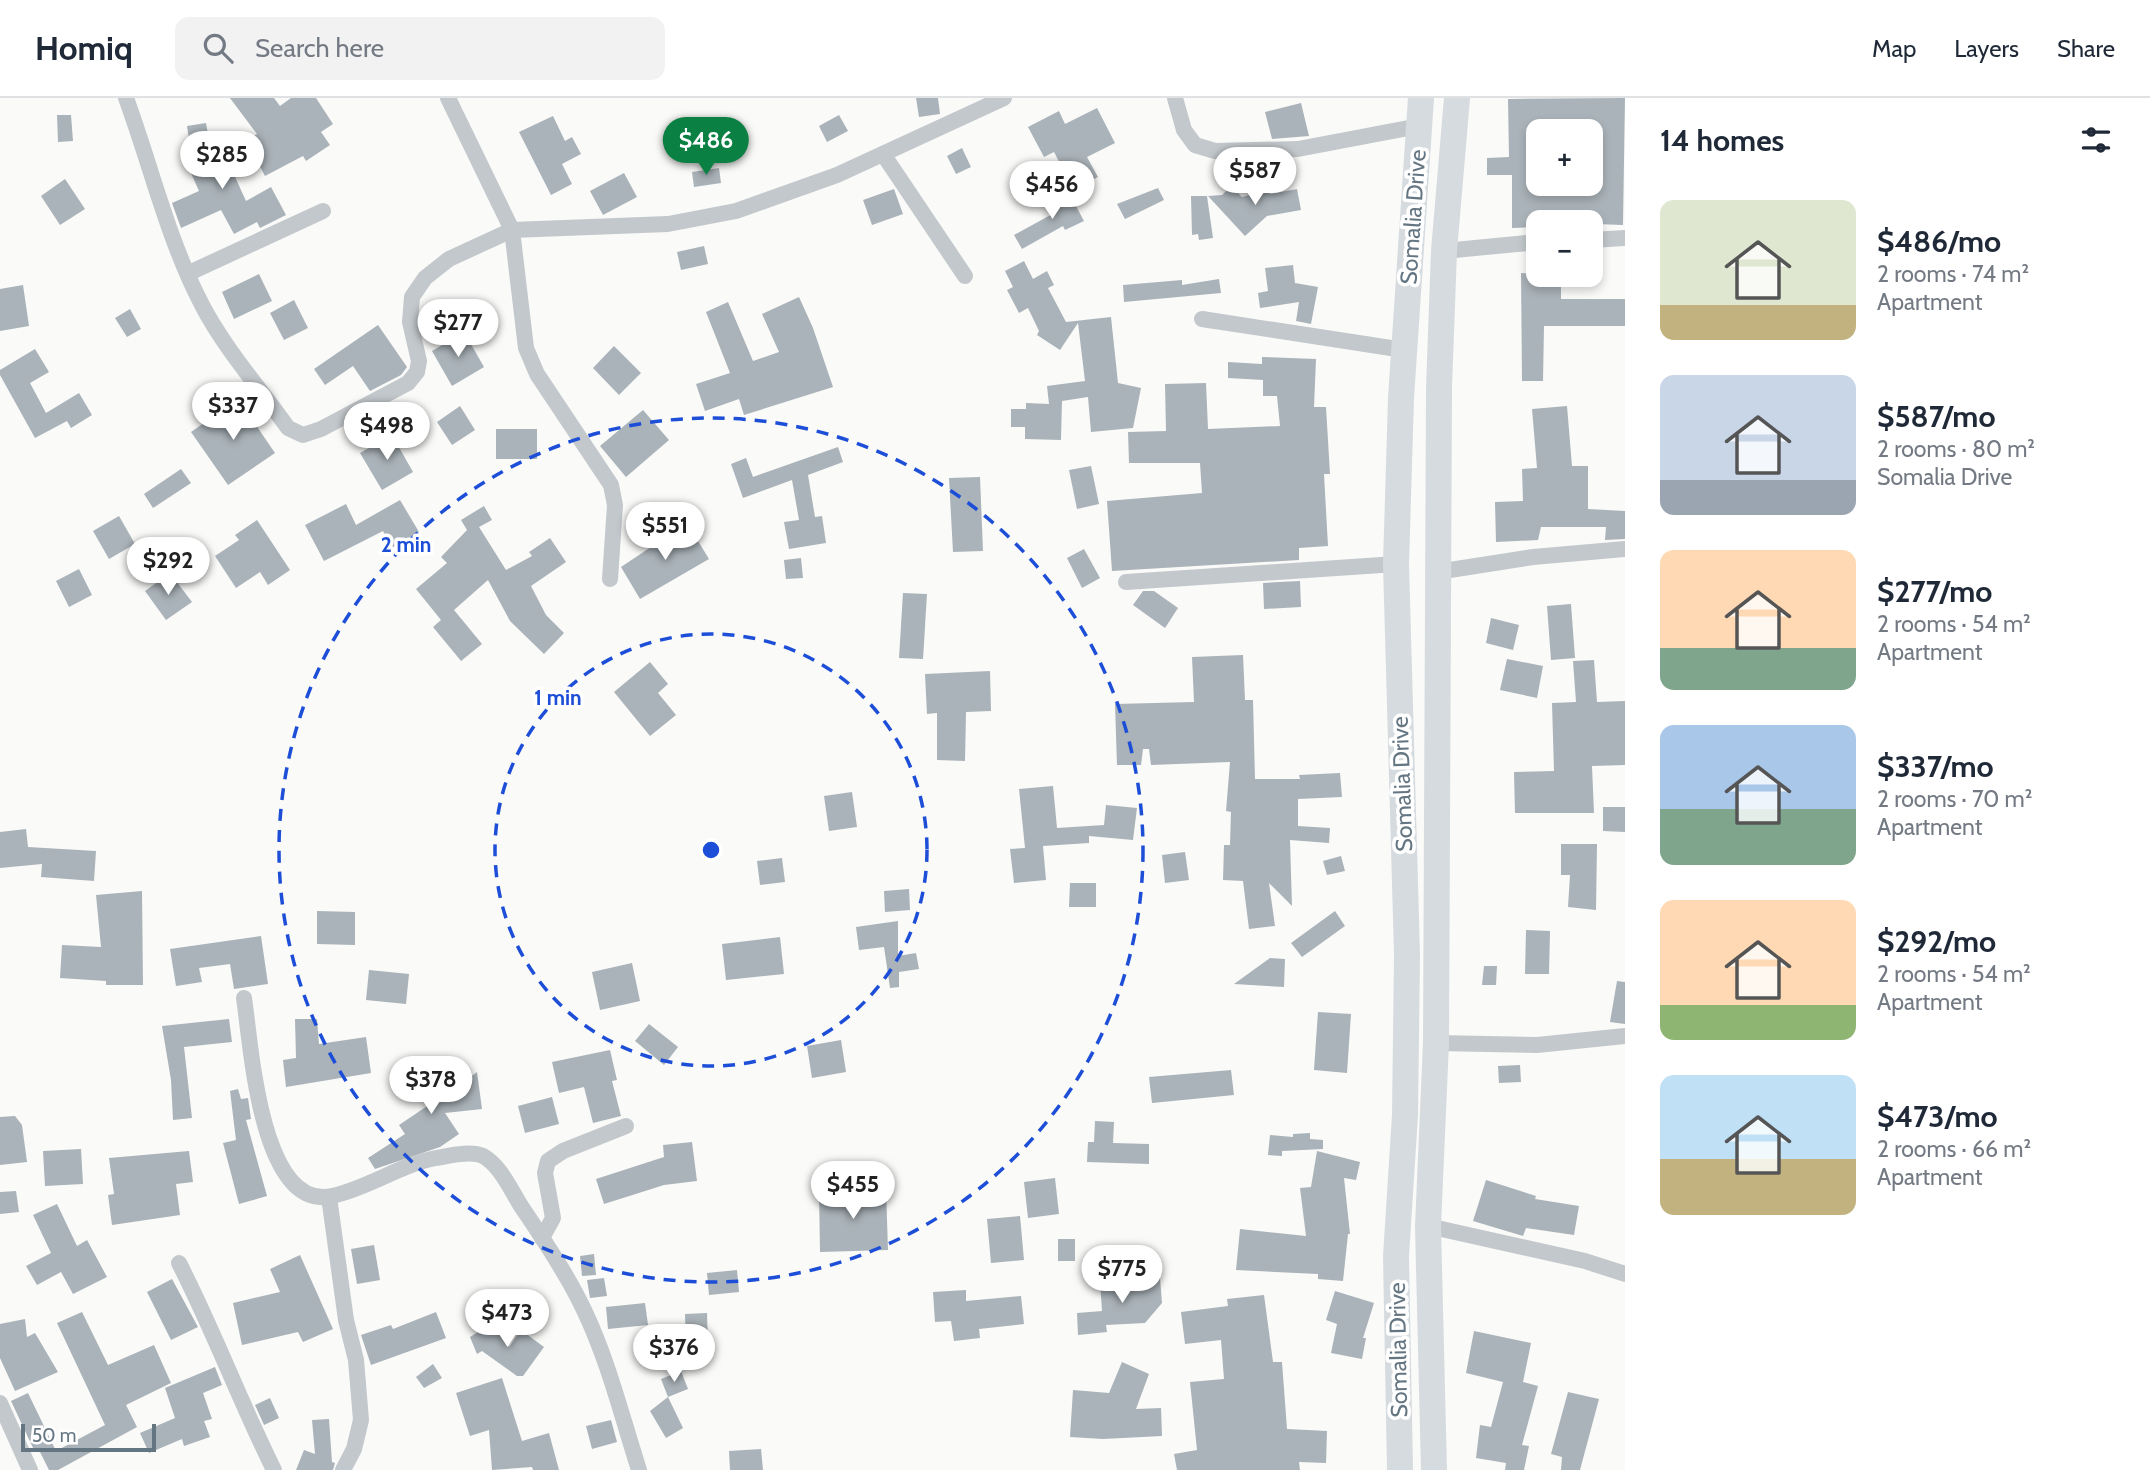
<!DOCTYPE html>
<html lang="en">
<head>
<meta charset="utf-8">
<style>
  body { margin:0; font-family:Cabin,sans-serif; background:#f2f2f3; color:#1f2937; height:100vh; display:flex; flex-direction:column; font-size:26px; white-space:nowrap }
  * { box-sizing:border-box; margin:0 }
  p { font-size:23px; color:#747a83 }
  .icon { flex:none; width:38px; height:38px; fill:none; stroke:currentColor; stroke-width:2; stroke-linecap:round; stroke-linejoin:round }
  .map { position:relative; flex:1; overflow:hidden }
  .details { display:flex; flex-direction:column; background:#fff; width:525px }
  .details>* { flex:none }
  .controls { position:absolute; left:1526px; top:21px; display:grid; gap:14px }
  .controls a { display:grid; place-items:center; width:77px; height:77px; border-radius:14px; background:#fff; box-shadow:0 4px 10px #0003; font-size:35px }
  .scale { position:absolute; left:21px; bottom:18px; width:135px; box-sizing:border-box; padding-left:7px; border:4px solid #657683; border-top:0; font-size:19px; line-height:24px; white-space:nowrap; color:#657683; -webkit-text-stroke:5px #fff; paint-order:stroke }
  .price { position:absolute; translate:-50% -60px; padding:0 16px; border-radius:24px; background:#fff; color:#222; font-size:23px; line-height:46px; filter:drop-shadow(0 2px 4px #0008) }
  .price::after { content:''; position:absolute; left:50%; top:42px; width:21px; height:16px; margin-left:-10px; background:inherit; clip-path:polygon(0 0,100% 0,50% 100%) }
  .price.selected { background:#0b8043; color:#fff }
  ul { padding:0; list-style:none }
  li { display:flex; align-items:center; gap:21px; height:175px; padding:0 35px }
  li span { display:grid; place-items:center; flex:none; width:196px; height:140px; border-radius:14px; color:#555 }
  li>.icon { margin-inline-start:auto }
  span .icon { width:84px; height:84px; fill:#fffc; stroke-width:1 }
  li b { font-size:30px }
  h2 { display:flex; justify-content:space-between; align-items:center; height:84px; padding:0 35px; font-size:30px }
  header { display:flex; align-items:center; gap:42px; box-sizing:border-box; height:98px; padding:0 35px; background:#fff; border-bottom:2px solid #e0e1e3 }
  header strong { font-size:33px }
  nav { display:flex; gap:38px; margin-inline-start:auto; font-size:24px }
  .search { width:490px; height:63px; background:#f2f2f3; display:flex; align-items:center; gap:18px; box-sizing:border-box; padding:0 24px; border-radius:14px; color:#747a83; font-size:26px }
  main { display:flex; flex:1; min-height:0 }
  .map>svg:first-child { display:block }
</style>
</head>
<body>
<header>
<strong>Homiq</strong>
<div class="search"><svg class="icon" aria-label="search" viewBox="0 0 24 24"><circle cx="10" cy="10" r="6"/><path d="M15 15l6 6"/></svg>Search here</div>
<nav><a>Map</a><a>Layers</a><a>Share</a></nav>
</header>
<main>
<div class="map">
<svg width="1625" height="1372" viewBox="0 0 1625 1372">
  <rect width="100%" height="100%" fill="#fafaf8"/>
  <g fill="#aab3b9" fill-rule="evenodd">
    <polygon points="230,0 274,0 280,8 291,0 316,0 333,26 321,34 330,47 306,63 303,58 265,78 246,42 257,36"/>
    <polygon points="916,0 938,0 940,16 919,19"/>
    <path d="M1625,0L1623,127L1538,124V129L1512,130V77H1487V60L1509,59L1508,1ZM1538,33H1602L1603,68L1591,69V86H1538Z"/>
    <polygon points="1301,5 1309,38 1272,41 1265,14"/>
    <polygon points="1097,10 1115,45 1087,59 1098,79 1074,92 1054,54 1044,59 1028,29 1059,13 1065,26"/>
    <polygon points="57,17 71,17 73,43 58,44"/>
    <polygon points="839,17 848,33 827,44 819,28"/>
    <polygon points="553,18 565,43 572,39 581,56 562,66 572,86 551,97 519,34"/>
    <polygon points="206,25 213,65 226,59 246,103 271,89 286,117 260,130 257,124 234,136 221,112 181,130 172,105 199,93 191,75 194,73 187,28"/>
    <polygon points="962,50 971,69 956,76 947,58"/>
    <polygon points="719,70 721,85 694,89 692,74"/>
    <polygon points="624,75 637,99 603,117 590,93"/>
    <polygon points="65,81 85,111 60,127 41,98"/>
    <polygon points="1231,88 1242,99 1269,92 1270,96 1297,91 1301,112 1267,118 1245,138 1208,98 1222,97"/>
    <polygon points="1158,90 1164,102 1125,121 1117,106"/>
    <polygon points="894,91 903,116 872,127 863,102"/>
    <polygon points="1068,93 1084,123 1065,132 1063,128 1022,151 1014,137 1056,114 1049,102"/>
    <polygon points="1191,98 1207,98 1213,140 1199,142 1198,136 1192,137"/>
    <polygon points="704,148 708,166 681,172 677,154"/>
    <polygon points="1024,163 1033,181 1047,173 1054,187 1048,190 1066,224 1111,219 1118,285 1141,290 1133,330 1091,334 1088,299 1062,303 1061,342 1025,341 1025,329 1011,329 1011,311 1026,311 1026,305 1049,306 1047,288 1085,283 1078,225 1060,252 1037,237 1039,233 1028,210 1019,215 1007,192 1013,189 1005,173"/>
    <polygon points="1293,167 1295,185 1318,189 1311,226 1296,223 1299,204 1260,210 1258,195 1268,193 1265,170"/>
    <polygon points="1521,175 1561,177 1561,201 1625,201 1625,228 1544,228 1543,283 1522,283"/>
    <polygon points="259,176 272,203 234,221 222,194"/>
    <polygon points="1219,181 1221,195 1124,204 1123,187 1182,182 1182,187"/>
    <polygon points="23,187 29,228 0,233 0,191"/>
    <polygon points="799,199 813,230 833,289 744,317 739,301 705,313 696,286 730,275 706,214 728,204 753,263 779,254 762,216"/>
    <polygon points="294,202 308,230 284,242 270,215"/>
    <polygon points="130,211 141,231 127,239 115,220"/>
    <polygon points="378,227 407,269 401,277 370,293 353,268 325,287 314,271"/>
    <polygon points="464,234 484,269 452,288 432,253"/>
    <polygon points="614,248 641,275 619,297 593,270"/>
    <polygon points="35,251 49,274 30,285 46,315 79,295 92,317 71,330 67,323 35,340 0,277 0,272"/>
    <polygon points="1262,259 1316,261 1314,309 1326,309 1330,376 1324,376 1328,448 1299,450 1299,462 1112,473 1107,403 1202,395 1200,365 1129,365 1128,334 1166,333 1165,286 1206,285 1208,331 1280,328 1277,298 1263,298 1263,282 1228,280 1228,264 1262,266"/>
    <polygon points="238,301 275,355 228,387 191,334"/>
    <polygon points="460,308 475,332 452,347 437,324"/>
    <polygon points="1567,308 1572,368 1588,368 1588,411 1625,413 1625,441 1605,442 1606,429 1541,429 1538,442 1496,444 1495,404 1523,403 1522,371 1537,370 1532,311"/>
    <polygon points="643,312 669,342 626,379 600,348"/>
    <rect x="496" y="331" width="41" height="30"/>
    <polygon points="392,337 413,374 382,392 360,355"/>
    <polygon points="838,349 843,364 808,377 815,419 822,418 826,445 789,451 784,424 799,422 792,382 743,400 731,366 746,360 753,379"/>
    <polygon points="1091,368 1099,406 1077,411 1069,372"/>
    <polygon points="181,371 191,385 153,410 144,396"/>
    <polygon points="980,379 983,453 953,454 949,380"/>
    <polygon points="400,402 419,434 392,450 383,433 324,463 305,427 346,406 356,427"/>
    <polygon points="484,408 492,422 479,429 506,472 532,458 529,454 550,440 566,464 531,488 546,517 564,535 544,556 510,523 488,482 454,512 482,546 461,563 433,529 441,522 416,491 447,465 441,459 467,432 461,422"/>
    <polygon points="119,418 135,446 109,461 93,433"/>
    <polygon points="257,422 290,472 268,487 260,474 236,490 215,458 239,442 235,437"/>
    <polygon points="687,425 709,461 640,501 621,469"/>
    <polygon points="1084,451 1100,480 1082,490 1067,460"/>
    <polygon points="801,460 803,480 786,481 784,462"/>
    <polygon points="79,471 92,497 69,509 56,483"/>
    <polygon points="170,475 192,504 166,522 145,493"/>
    <polygon points="1300,483 1301,509 1264,511 1263,485"/>
    <polygon points="1143,493 1154,493 1178,510 1165,530 1133,507"/>
    <polygon points="903,495 927,496 923,561 899,560"/>
    <polygon points="1571,506 1575,560 1551,562 1547,508"/>
    <polygon points="1491,520 1519,527 1513,552 1486,545"/>
    <polygon points="1243,557 1245,602 1253,602 1255,681 1300,681 1299,677 1340,675 1342,699 1298,701 1298,728 1330,730 1329,745 1290,742 1292,808 1269,785 1275,828 1249,831 1243,783 1223,782 1224,747 1230,747 1231,714 1226,713 1230,664 1151,667 1149,651 1143,651 1141,667 1117,667 1115,606 1194,604 1192,559"/>
    <polygon points="1507,561 1543,568 1537,600 1500,592"/>
    <polygon points="1594,562 1597,604 1625,603 1625,667 1592,668 1594,715 1515,715 1514,674 1554,673 1552,605 1576,604 1573,563"/>
    <polygon points="650,564 668,586 658,595 676,617 650,638 614,594"/>
    <polygon points="990,573 991,613 966,614 965,663 937,662 937,615 927,616 925,576"/>
    <polygon points="1053,688 1057,730 1104,727 1106,707 1137,710 1133,742 1089,738 1089,745 1043,748 1046,782 1014,785 1010,751 1025,750 1019,691"/>
    <polygon points="852,694 857,729 829,733 824,698"/>
    <polygon points="1603,709 1625,709 1625,734 1603,733"/>
    <polygon points="26,731 28,749 96,753 94,783 41,779 42,766 0,770 0,734"/>
    <polygon points="1561,746 1597,746 1596,812 1568,809 1570,777 1561,777"/>
    <polygon points="1185,754 1189,782 1165,785 1162,757"/>
    <polygon points="1341,758 1345,773 1327,777 1323,763"/>
    <polygon points="782,760 785,784 760,787 757,763"/>
    <polygon points="1070,785 1096,785 1096,809 1069,809"/>
    <polygon points="909,791 910,812 885,814 884,793"/>
    <polygon points="142,793 143,887 106,887 106,883 60,880 62,847 101,849 96,797"/>
    <polygon points="317,813 355,814 355,847 317,846"/>
    <polygon points="1335,813 1345,828 1302,859 1291,845"/>
    <polygon points="898,823 898,858 916,855 919,871 899,874 899,889 890,890 884,849 859,852 856,829"/>
    <polygon points="1526,832 1550,833 1549,876 1525,876"/>
    <polygon points="261,838 268,886 234,891 230,866 199,870 202,884 176,888 170,851"/>
    <polygon points="780,839 784,876 726,882 722,846"/>
    <polygon points="1270,860 1285,861 1284,889 1234,886"/>
    <polygon points="632,865 640,903 600,912 592,874"/>
    <polygon points="1484,868 1497,868 1496,887 1482,887"/>
    <polygon points="369,872 409,876 406,906 366,902"/>
    <polygon points="1617,883 1625,884 1625,926 1610,924"/>
    <polygon points="1318,914 1351,916 1347,975 1314,972"/>
    <polygon points="229,921 232,944 184,949 192,1020 173,1022 171,982 162,928"/>
    <polygon points="295,921 317,921 319,946 366,939 371,975 286,989 283,962 296,960"/>
    <polygon points="649,926 678,949 664,967 635,943"/>
    <polygon points="841,942 846,974 812,980 807,948"/>
    <polygon points="610,952 617,982 612,983 621,1018 593,1025 584,989 559,995 552,964"/>
    <polygon points="1520,967 1521,984 1499,985 1498,968"/>
    <polygon points="1231,972 1234,997 1152,1005 1149,979"/>
    <polygon points="432,974 432,978 468,974 469,980 477,974 482,1011 445,1015 459,1036 440,1049 375,1071 368,1060 405,1036 399,1027 457,988 408,995 406,977"/>
    <polygon points="238,991 241,1001 248,1000 251,1021 246,1022 267,1098 239,1106 223,1045 236,1042 230,993"/>
    <polygon points="552,999 559,1026 525,1035 518,1008"/>
    <polygon points="15,1018 22,1027 27,1064 0,1067 0,1019"/>
    <polygon points="1095,1023 1114,1024 1113,1045 1149,1046 1149,1066 1087,1064 1088,1044 1094,1044"/>
    <polygon points="1310,1035 1310,1041 1323,1042 1323,1051 1282,1053 1282,1058 1268,1057 1270,1037 1293,1039 1293,1036"/>
    <polygon points="692,1044 697,1083 664,1087 604,1106 596,1081 664,1059 663,1047"/>
    <polygon points="81,1051 83,1086 45,1088 43,1053"/>
    <polygon points="189,1053 193,1084 176,1086 180,1117 112,1127 108,1097 114,1096 109,1060"/>
    <polygon points="1317,1053 1360,1064 1356,1082 1344,1080 1350,1136 1348,1136 1343,1183 1318,1181 1318,1176 1236,1172 1240,1131 1306,1138 1300,1090 1311,1089"/>
    <polygon points="1055,1080 1059,1116 1028,1120 1024,1084"/>
    <polygon points="1486,1082 1536,1098 1535,1101 1579,1108 1574,1137 1526,1130 1523,1138 1473,1123"/>
    <polygon points="886,1091 888,1152 820,1154 819,1093"/>
    <polygon points="16,1093 19,1114 0,1116 0,1094"/>
    <polygon points="57,1106 77,1148 87,1142 107,1179 73,1196 61,1174 37,1187 26,1168 51,1155 33,1117"/>
    <polygon points="1020,1118 1024,1162 991,1165 987,1121"/>
    <rect x="1058" y="1141" width="17" height="22"/>
    <polygon points="374,1147 380,1182 357,1186 351,1151"/>
    <polygon points="594,1156 596,1177 582,1178 580,1158"/>
    <polygon points="300,1157 333,1231 303,1244 298,1234 242,1247 233,1205 280,1194 270,1171"/>
    <polygon points="737,1172 739,1194 709,1197 707,1175"/>
    <polygon points="604,1180 607,1198 590,1200 587,1182"/>
    <polygon points="1160,1180 1162,1205 1145,1225 1106,1227 1107,1234 1078,1237 1077,1215 1102,1213 1100,1183"/>
    <polygon points="172,1181 198,1229 171,1242 147,1194"/>
    <polygon points="966,1192 966,1203 1021,1198 1024,1226 979,1231 980,1240 954,1243 951,1223 935,1224 933,1194"/>
    <polygon points="1335,1193 1374,1205 1363,1240 1366,1240 1362,1261 1331,1255 1337,1226 1326,1222"/>
    <polygon points="1264,1197 1273,1264 1282,1264 1287,1331 1327,1333 1326,1365 1299,1364 1300,1372 1177,1372 1174,1356 1197,1352 1190,1284 1224,1281 1221,1242 1185,1246 1181,1214 1228,1208 1227,1201"/>
    <polygon points="645,1205 648,1227 608,1231 606,1209"/>
    <polygon points="82,1214 108,1267 154,1247 171,1285 126,1307 137,1329 58,1372 49,1372 38,1350 34,1352 11,1303 28,1295 56,1353 105,1327 57,1225"/>
    <polygon points="436,1214 446,1240 371,1267 361,1237 391,1227 393,1231"/>
    <polygon points="707,1215 708,1245 686,1246 685,1216"/>
    <polygon points="25,1221 27,1239 35,1235 58,1274 15,1293 0,1260 0,1226"/>
    <polygon points="497,1222 509,1249 521,1232 544,1249 523,1278 517,1278 482,1253 477,1256 470,1239"/>
    <polygon points="1474,1233 1531,1245 1523,1284 1538,1288 1522,1347 1529,1348 1524,1372 1505,1372 1506,1365 1476,1360 1480,1327 1491,1329 1503,1284 1466,1275"/>
    <polygon points="1122,1264 1149,1276 1136,1311 1161,1310 1162,1338 1103,1341 1070,1339 1073,1292 1109,1295"/>
    <polygon points="433,1266 442,1280 424,1290 416,1279"/>
    <polygon points="215,1269 222,1287 203,1295 212,1321 204,1323 210,1339 184,1348 182,1341 149,1355 140,1335 175,1320 165,1290"/>
    <polygon points="681,1273 688,1291 668,1299 661,1281"/>
    <polygon points="502,1280 522,1343 549,1335 559,1372 533,1372 532,1369 492,1372 489,1332 470,1338 456,1295"/>
    <polygon points="1568,1294 1599,1301 1580,1372 1561,1372 1562,1359 1551,1356"/>
    <polygon points="668,1299 683,1330 666,1340 650,1313"/>
    <polygon points="270,1300 279,1320 264,1327 255,1307"/>
    <polygon points="329,1321 332,1364 335,1365 333,1372 296,1372 304,1352 315,1356 312,1322"/>
    <polygon points="611,1322 617,1344 592,1351 586,1328"/>
    <polygon points="761,1351 763,1372 730,1372 729,1353"/>
  </g>
  <g fill="none" stroke-linecap="round" stroke-linejoin="round">
    <g stroke="#c3c8cc" stroke-width="16">
      <path d="M126,0C151,68 168,142 202,207C225,251 259,289 288,330L303,337L321,331L408,285L417,274L419,263L410,224L412,199L425,180L449,161L512,132L668,126L736,113L837,77L1004,0"/>
      <polyline points="448,0 512,132 526,250 537,276 611,387 615,407 610,481"/>
      <polyline points="1175,0 1184,32 1195,47 1215,53 1298,51 1419,28"/>
      <polyline points="883,56 965,178"/>
      <polyline points="1591,142 1625,140"/>
      <polyline points="1444,153 1538,144"/>
      <polyline points="189,175 323,113"/>
      <polyline points="1202,221 1404,252"/>
      <polyline points="1437,474 1533,459 1625,451"/>
      <polyline points="1126,484 1396,466"/>
      <path d="M244,900C251,945 260,1114 332,1098C369,1090 399,1067 436,1060C448,1058 471,1052 483,1058C500,1067 511,1092 521,1108C543,1141 567,1176 584,1212C608,1262 622,1319 639,1372"/>
      <polyline points="1436,945 1537,947 1625,938"/>
      <polyline points="329,1099 346,1222 356,1262 361,1322 354,1351 343,1372"/>
      <polyline points="1428,1128 1585,1163 1625,1176"/>
      <polyline points="542,1140 553,1120 545,1075 548,1063 563,1053 626,1028"/>
      <path d="M179,1165C214,1233 240,1304 274,1372"/>
      <polyline points="0,1305 30,1372"/>
    </g>
    <g stroke="#d6dbdf" stroke-width="26">
      <polyline points="1400,1372 1396,1158 1405,1017 1407,856 1396,466 1401,300 1421,0"/>
      <polyline points="1434,1372 1428,1128 1436,945 1439,290 1444,153 1457,0"/>
    </g>
  </g>
  <g fill="none" stroke="#1d4ed8" stroke-width="3.5" stroke-dasharray="12 9">
    <circle cx="711" cy="752" r="216"/>
    <circle cx="711" cy="752" r="432"/>
  </g>
  <g text-anchor="middle" dominant-baseline="central" stroke-width="7" stroke-linejoin="round" paint-order="stroke">
    <g font-size="23" fill="#657683" stroke="#fff">
      <text transform="translate(1413 119) rotate(-86)">Somalia Drive</text>
      <text transform="translate(1402 686) rotate(-92)">Somalia Drive</text>
      <text transform="translate(1398 1252) rotate(-91)">Somalia Drive</text>
    </g>
  </g>
  <circle cx="711" cy="752" r="10" fill="#1d4ed8" stroke="#fff" stroke-width="3.5"/>
  <g font-size="21" text-anchor="middle" font-weight="bold" fill="#1d4ed8" stroke="#fff" stroke-width="7" stroke-linejoin="round" paint-order="stroke">
    <text x="406" y="454">2 min</text>
    <text x="558" y="607">1 min</text>
  </g>
</svg>
<div class="controls">
<a>+</a>
<a>−</a>
</div>
<div class="scale">50 m</div>
<b class="price selected" style="left:706px;top:79px">$486</b>
<b class="price" style="left:222px;top:93px">$285</b>
<b class="price" style="left:1255px;top:109px">$587</b>
<b class="price" style="left:1052px;top:123px">$456</b>
<b class="price" style="left:458px;top:261px">$277</b>
<b class="price" style="left:233px;top:344px">$337</b>
<b class="price" style="left:387px;top:364px">$498</b>
<b class="price" style="left:665px;top:464px">$551</b>
<b class="price" style="left:168px;top:499px">$292</b>
<b class="price" style="left:431px;top:1018px">$378</b>
<b class="price" style="left:853px;top:1123px">$455</b>
<b class="price" style="left:1122px;top:1207px">$775</b>
<b class="price" style="left:507px;top:1251px">$473</b>
<b class="price" style="left:674px;top:1286px">$376</b>
</div>
<section class="details">
<h2>14 homes<svg class="icon" aria-label="filters" viewBox="0 0 24 24"><path d="M4 7h16M4 17h16"/><circle cx="9" cy="7" r="2"/><circle cx="15" cy="17" r="2"/></svg></h2>
<ul>
<li><span style="background:linear-gradient(#dfe7d0 75%,#c2b280 0)"><svg class="icon" aria-label="home" viewBox="0 0 24 24"><path d="M3 11l9-7 9 7M6 9v11h12V9"/></svg></span><div><b>$486/mo</b><p>2 rooms · 74 m²</p><p>Apartment</p></div></li>
<li><span style="background:linear-gradient(#c9d6e8 75%,#9aa5b1 0)"><svg class="icon" aria-label="home" viewBox="0 0 24 24"><path d="M3 11l9-7 9 7M6 9v11h12V9"/></svg></span><div><b>$587/mo</b><p>2 rooms · 80 m²</p><p>Somalia Drive</p></div></li>
<li><span style="background:linear-gradient(#ffd9b3 70%,#7fa58c 0)"><svg class="icon" aria-label="home" viewBox="0 0 24 24"><path d="M3 11l9-7 9 7M6 9v11h12V9"/></svg></span><div><b>$277/mo</b><p>2 rooms · 54 m²</p><p>Apartment</p></div></li>
<li><span style="background:linear-gradient(#a9c7e8 60%,#7fa58c 0)"><svg class="icon" aria-label="home" viewBox="0 0 24 24"><path d="M3 11l9-7 9 7M6 9v11h12V9"/></svg></span><div><b>$337/mo</b><p>2 rooms · 70 m²</p><p>Apartment</p></div></li>
<li><span style="background:linear-gradient(#ffd9b3 75%,#8fb573 0)"><svg class="icon" aria-label="home" viewBox="0 0 24 24"><path d="M3 11l9-7 9 7M6 9v11h12V9"/></svg></span><div><b>$292/mo</b><p>2 rooms · 54 m²</p><p>Apartment</p></div></li>
<li><span style="background:linear-gradient(#bfe0f5 60%,#c2b280 0)"><svg class="icon" aria-label="home" viewBox="0 0 24 24"><path d="M3 11l9-7 9 7M6 9v11h12V9"/></svg></span><div><b>$473/mo</b><p>2 rooms · 66 m²</p><p>Apartment</p></div></li>
</ul>
</section>
</main>
</body>
</html>
